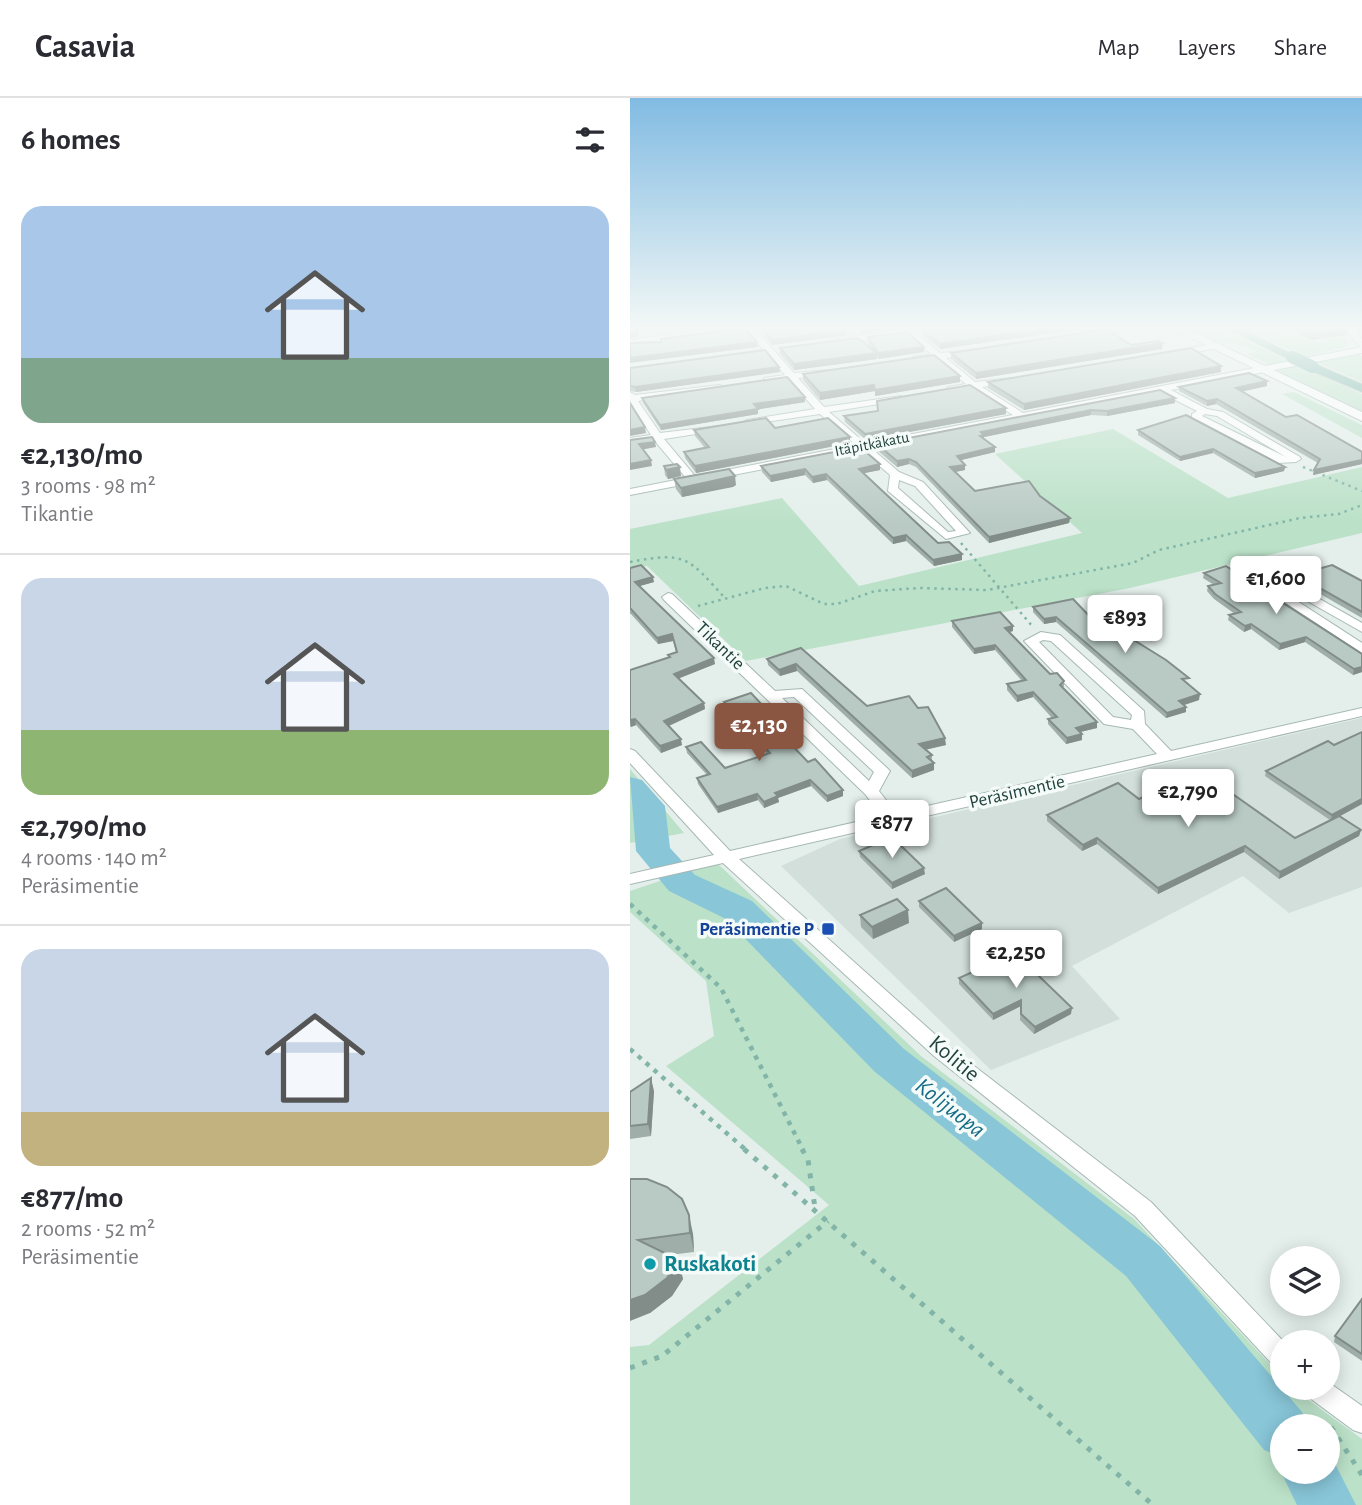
<!DOCTYPE html>
<html lang="en">
<head>
<meta charset="utf-8">
<style>
  body { margin:0; font-family:"Alegreya Sans",sans-serif; background:#f7f7f7; color:#2b2b33; height:100vh; display:flex; flex-direction:column; font-size:26px; white-space:nowrap }
  * { box-sizing:border-box; margin:0 }
  p { font-size:23px; color:#7c7c81 }
  .icon { flex:none; width:38px; height:38px; fill:none; stroke:currentColor; stroke-width:2; stroke-linecap:round; stroke-linejoin:round }
  .map { position:relative; flex:1; overflow:hidden }
  .details { display:flex; flex-direction:column; background:#fff; width:630px }
  .details>* { flex:none }
  .tools { position:absolute; left:640px; top:1148px; display:grid; gap:14px }
  .tools a { display:grid; place-items:center; width:70px; height:70px; border-radius:50%; background:#fff; box-shadow:0 4px 18px #0003; font-size:35px }
  .price { position:absolute; translate:-50% -60px; padding:0 16px; border-radius:7px; background:#fff; color:#222; font-size:23px; line-height:46px; filter:drop-shadow(0 2px 4px #0008) }
  .price::after { content:''; position:absolute; left:50%; top:42px; width:21px; height:16px; margin-left:-10px; background:inherit; clip-path:polygon(0 0,100% 0,50% 100%) }
  .price.active { background:#8a5541; color:#fff }
  ul { padding:0; list-style:none }
  li { display:grid; align-content:center; gap:14px; height:371px; padding:0 21px }
  li+li { border-top:2px solid #e1e1e2 }
  li span { display:grid; place-items:center; height:217px; border-radius:21px; color:#555 }
  li>.icon { margin-inline-start:auto }
  span .icon { width:126px; height:126px; fill:#fffc; stroke-width:1 }
  li b { font-size:30px }
  h2 { display:flex; justify-content:space-between; align-items:center; height:84px; padding:0 21px; font-size:30px }
  header { display:flex; align-items:center; gap:42px; box-sizing:border-box; height:98px; padding:0 35px; background:#fff; border-bottom:2px solid #e1e1e2 }
  header strong { font-size:33px }
  nav { display:flex; gap:38px; margin-inline-start:auto; font-size:24px }
  main { display:flex; flex:1; min-height:0 }
  .map>svg:first-child { display:block }
</style>
</head>
<body>
<header>
<strong>Casavia</strong>
<nav><a>Map</a><a>Layers</a><a>Share</a></nav>
</header>
<main>
<section class="details">
<h2>6 homes<svg class="icon" aria-label="filters" viewBox="0 0 24 24"><path d="M4 7h16M4 17h16"/><circle cx="9" cy="7" r="2"/><circle cx="15" cy="17" r="2"/></svg></h2>
<ul>
<li><span style="background:linear-gradient(#a9c7e8 70%,#7fa58c 0)"><svg class="icon" aria-label="home" viewBox="0 0 24 24"><path d="M3 11l9-7 9 7M6 9v11h12V9"/></svg></span><div><b>€2,130/mo</b><p>3 rooms · 98 m²</p><p>Tikantie</p></div></li>
<li><span style="background:linear-gradient(#c9d6e8 70%,#8fb573 0)"><svg class="icon" aria-label="home" viewBox="0 0 24 24"><path d="M3 11l9-7 9 7M6 9v11h12V9"/></svg></span><div><b>€2,790/mo</b><p>4 rooms · 140 m²</p><p>Peräsimentie</p></div></li>
<li><span style="background:linear-gradient(#c9d6e8 75%,#c2b280 0)"><svg class="icon" aria-label="home" viewBox="0 0 24 24"><path d="M3 11l9-7 9 7M6 9v11h12V9"/></svg></span><div><b>€877/mo</b><p>2 rooms · 52 m²</p><p>Peräsimentie</p></div></li>
</ul>
</section>
<div class="map">
<svg width="732" height="1407" viewBox="0 0 732 1407">
  <rect width="100%" height="100%" fill="#e4efeb"/>
  <polygon fill="#d2dfda" points="732,620 732,789 659,815 613,778 442,868 490,921 361,972 151,768 210,741"/>
  <g fill="#bbe1c8" fill-rule="evenodd">
    <polygon points="551,229 586,229 659,263 639,266 616,256 628,253 602,245 584,245"/>
    <polygon points="610,229 635,229 653,237 670,236 685,244 715,239 719,248 674,259"/>
    <polygon points="728,256 732,258 732,284 686,264"/>
    <polygon points="668,267 732,296 732,314 648,273"/>
    <polygon points="664,294 732,327 732,340 652,296"/>
    <polygon points="483,331 598,400 732,369 732,435 500,490 116,563 17,468 0,471 0,431 152,400 229,488 452,435 365,356"/>
    <polygon points="0,671 54,735 0,745"/>
    <path d="M86,764L291,958L504,1121L653,1280V1290H662L732,1341V1407H0V1249L19,1247L199,1107L36,968L84,938L76,883L0,814V793ZM653,1328H698V1374H653Z"/>
  </g>
  <g fill="none" stroke-linecap="round" stroke-linejoin="round">
    <g fill="#88c6d8" fill-rule="evenodd">
      <polygon points="0,679 12,682 35,708 40,750 65,777 122,803 274,951 530,1148 672,1314 678,1328 653,1328 653,1359 634,1352 496,1178 244,973 96,821 39,793 6,753"/>
      <polygon points="699,1354 726,1407 667,1407 651,1374 653,1371 653,1374 698,1374"/>
    </g>
    <g stroke="#a6b8b3" stroke-width="2">
      <g id="minor">
        <path d="M114,229H123L164,275L197,272V276L168,280L194,309L271,298V302L268,303L199,314L235,345L383,317L342,291L318,293V289L336,286L306,261L283,263V259L301,256L277,236L207,246L204,245V241L273,232V229H320L286,235L310,255L343,252V256L316,260L345,284L382,280V284L352,289L393,315L732,249V255L541,292L577,311L593,314L670,359L671,361L666,364L647,365L562,320V316L567,313L530,294L241,350L269,374L293,384L340,435L316,441L258,393L260,377L231,352L0,397V391L56,380L24,342L0,346V340L21,337L0,304V294L5,297L90,287L92,289L87,292L8,303L30,335L89,328V332L85,333L34,341L65,378L226,347L190,316L114,327L112,325L117,322L185,311L159,282L134,284V280L155,277ZM575,316L587,318L656,359L572,318ZM269,382L285,388L326,433L318,434L268,390Z"/>
        <polygon points="489,229 509,229 459,240 455,237"/>
        <polygon points="67,233 70,234 70,238 0,248 0,242"/>
        <polygon points="585,245 588,246 588,250 542,258 538,255"/>
        <polygon points="651,479 732,525 732,534 649,487 644,488 732,545 732,555 628,487"/>
        <path d="M38,495L42,496L145,593L172,591L257,670L260,673L249,693L266,715L527,656L503,631L474,626L394,543L411,534L430,537L514,613L515,626L541,653L732,610V618L109,761L318,948L521,1104L654,1244L653,1271L644,1268L505,1118L304,958L93,765L0,786V776L84,757L0,665V651L5,653L100,753L252,718L235,696L34,502L32,499ZM413,542L421,543L502,617L501,622L483,619L409,544ZM164,599L244,674L239,683L152,600Z"/>
        <polygon points="698,1284 732,1308 732,1335 723,1332 677,1298 674,1290 698,1290"/>
      </g>
    </g>
    <g stroke="#a6b8b3" stroke-width="2">
      <g id="tertiary">
        <polygon points="539,229 553,229 732,314 732,323"/>
        <polygon points="713,229 723,229 732,241 732,251"/>
      </g>
    </g>
    <g stroke="#c1cac8" stroke-width="2">
      <g id="primary">
        <polygon points="593,229 608,229 668,259 658,261"/>
        <polygon points="683,265 732,286 732,294 679,272 677,269"/>
      </g>
    </g>
    <polyline stroke="#82b5a8" stroke-width="2" stroke-dasharray="2 3.5" stroke-linecap="butt" points="673,369 676,370"/>
    <g stroke="#82b5a8" stroke-width="2.5" stroke-dasharray="2.5 4.5" stroke-linecap="butt">
      <polyline points="673,369 732,393"/>
      <polyline points="331,445 403,529"/>
      <path d="M0,464C57,453 58,460 95,500"/>
      <polyline points="68,508 135,490 156,488 194,506 207,506 245,493 289,490 357,492 503,465 529,452 670,420 709,416 732,407"/>
    </g>
    <g stroke="#82b5a8" stroke-width="4.5" stroke-dasharray="4.5 6" stroke-linecap="butt">
      <polyline points="0,806 91,890 173,1052"/>
      <polyline points="0,951 116,1052"/>
    </g>
    <g stroke="#82b5a8" stroke-width="5" stroke-dasharray="5 8" stroke-linecap="butt">
      <polyline points="114,1051 523,1407"/>
      <polyline points="172,1051 178,1062 185,1110"/>
      <polyline points="0,1270 32,1258 198,1123"/>
      <polyline points="701,1329 732,1377"/>
    </g>
    <use href="#minor" fill="#fff" fill-rule="evenodd"/>
    <use href="#tertiary" fill="#fff" fill-rule="evenodd"/>
    <use href="#primary" fill="#65a89b" fill-rule="evenodd"/>
    <g stroke="#c1cac8" stroke-width="13" stroke-linecap="butt">
      <polyline id="primary-bridge" points="662,259 683,269"/>
    </g>
    <use href="#primary-bridge" stroke="#65a89b" stroke-width="12"/>
  </g>
  <g fill="#9faea9">
    <polygon points="128,229 213,229 216,232 217,237 142,247"/>
    <polygon points="464,229 310,251 292,237 292,232"/>
    <polygon points="654,229 717,229 717,231 716,237 681,242"/>
    <polygon points="726,229 732,229 732,235 731,235"/>
    <polygon points="238,239 294,254 248,261 247,258 247,261 164,272 150,256 150,250 243,252 238,245"/>
    <polygon points="501,247 532,251 346,281 321,261 321,255"/>
    <polygon points="149,269 150,274 6,294 0,293 0,270"/>
    <polygon points="591,274 394,312 358,290 358,284"/>
    <polygon points="173,276 330,278 330,284 245,298 245,293 190,302 173,282"/>
    <polygon points="637,283 637,288 612,293 656,319 732,354 732,366 683,377 684,372 688,365 586,306 577,308 549,293 549,289"/>
    <polygon points="530,292 545,300 545,305 477,318 461,317 354,339 354,341 365,354 331,362 335,367 335,372 325,374 345,393 410,398 440,420 439,425 359,445 286,369 279,366 267,369 247,352 247,346"/>
    <polygon points="175,299 175,304 128,311 128,316 31,332 13,305 12,300"/>
    <polygon points="247,303 376,316 236,342 215,324 214,318 248,313"/>
    <polygon points="145,330 220,339 220,345 66,375 55,360 54,354 75,350 65,338 64,332"/>
    <polygon points="508,332 655,369 654,373 625,380 583,355 550,363 508,337"/>
    <polygon points="250,366 250,372 234,375 308,445 332,462 304,468 276,443 263,446 197,382 183,385 175,377 141,384 132,374 131,368"/>
    <polygon points="34,368 51,378 38,381 35,377"/>
    <polygon points="44,381 106,387 52,399 46,391"/>
    <polygon points="0,470 24,484 10,488 85,566 49,580 74,605 75,611 39,628 52,647 31,655 6,627 1,629 0,628 0,572 39,560 38,557 46,554 43,543 28,546 1,516 0,516"/>
    <polygon points="574,475 732,556 732,574 723,577 675,544 649,552 621,531 614,534 598,522 599,517 605,516 584,501 577,493 578,488 584,487 573,480"/>
    <polygon points="667,477 732,483 732,520 666,482"/>
    <polygon points="403,509 464,523 491,534 558,585 557,585 569,602 554,607 556,614 536,620 426,524 414,526 403,514"/>
    <polygon points="322,523 383,533 380,534 420,576 434,583 434,588 433,590 467,630 450,634 452,642 436,646 418,626 418,621 422,620 403,599 387,604 377,592 377,586 392,583 365,552 344,556 322,529"/>
    <polygon points="171,550 237,608 316,647 295,652 302,657 302,663 304,665 304,672 282,680 167,573 150,578 138,567 137,561"/>
    <polygon points="94,604 136,611 137,616 133,617 178,664 213,692 213,698 197,704 181,688 148,700 149,704 134,710 128,702 88,715 68,686 67,680 77,677 57,655 56,649 95,670 137,656 95,609"/>
    <polygon points="732,634 732,706 710,718 731,732 729,738 649,781 614,754 528,796 467,746 452,753 417,723 417,717 509,701 665,740 700,722 635,678 636,673 704,647"/>
    <polygon points="229,753 295,776 262,791 230,759"/>
    <polygon points="289,803 352,825 352,831 324,844 289,809"/>
    <polygon points="230,817 279,825 243,841 231,829"/>
    <polygon points="329,880 441,916 404,936 390,922 391,908 363,922 329,886"/>
    <polygon points="24,993 21,1038 0,1041 0,1028"/>
    <polygon points="0,1081 63,1136 64,1154 39,1157 53,1181 42,1198 20,1215"/>
    <polygon points="732,1201 732,1263 704,1244 705,1238"/>
  </g>
  <g fill="#828d89">
    <polygon points="45,229 92,229 46,233"/>
    <polygon points="237,229 271,229 231,235 231,230"/>
    <polygon points="429,229 464,229 310,251 310,246"/>
    <polygon points="717,231 716,237 681,242 682,236"/>
    <polygon points="216,232 217,237 142,247 142,242"/>
    <polygon points="8,233 9,238 0,240 0,235"/>
    <polygon points="127,244 128,249 0,265 0,260"/>
    <polygon points="533,245 532,251 346,281 346,275"/>
    <polygon points="294,249 294,254 248,261 248,255"/>
    <polygon points="247,255 247,261 164,272 164,266"/>
    <polygon points="591,268 591,274 394,312 394,306"/>
    <polygon points="149,269 150,274 6,294 5,289"/>
    <polygon points="330,278 330,284 245,298 245,292"/>
    <polygon points="637,283 637,288 606,295 606,290"/>
    <polygon points="244,287 245,293 190,302 190,295"/>
    <polygon points="175,299 175,304 124,312 124,306"/>
    <polygon points="545,300 545,305 477,318 477,313"/>
    <polygon points="587,301 586,306 577,308 577,303"/>
    <polygon points="376,310 376,316 236,342 235,336"/>
    <polygon points="128,311 128,316 31,332 30,327"/>
    <polygon points="461,312 461,317 354,339 354,342 350,343 351,334"/>
    <polygon points="15,329 16,335 0,338 0,332"/>
    <polygon points="220,339 220,345 66,375 65,368"/>
    <polygon points="25,344 26,349 10,352 9,346"/>
    <polygon points="365,349 365,354 327,363 327,358"/>
    <polygon points="583,351 583,355 550,363 550,359"/>
    <polygon points="279,361 279,366 267,369 267,363"/>
    <polygon points="21,362 22,368 0,372 0,366"/>
    <polygon points="732,362 732,366 683,377 684,372"/>
    <polygon points="250,366 250,372 230,376 229,371"/>
    <polygon points="335,367 335,372 320,375 320,369"/>
    <polygon points="50,369 51,378 38,381 36,372"/>
    <polygon points="655,369 654,373 625,380 625,375"/>
    <polygon points="175,371 175,377 141,384 140,378"/>
    <polygon points="196,376 197,382 183,385 182,379"/>
    <polygon points="105,378 106,387 103,389 52,399 51,390"/>
    <polygon points="440,420 439,425 359,445 359,439"/>
    <polygon points="276,437 276,443 263,446 263,440"/>
    <polygon points="332,456 332,462 304,468 303,462"/>
    <polygon points="23,479 24,484 6,489 5,484"/>
    <polygon points="426,519 426,524 414,526 414,521"/>
    <polygon points="621,526 621,531 614,534 615,528"/>
    <polygon points="383,528 383,533 375,535 375,530"/>
    <polygon points="42,536 43,543 28,546 27,540"/>
    <polygon points="676,539 675,544 649,552 650,546"/>
    <polygon points="365,547 365,552 344,556 344,551"/>
    <polygon points="84,560 85,566 45,582 44,576"/>
    <polygon points="166,566 167,573 150,578 149,572"/>
    <polygon points="732,569 732,574 723,577 724,571"/>
    <polygon points="403,594 403,599 387,604 387,598"/>
    <polygon points="570,596 569,602 548,609 549,603"/>
    <polygon points="74,605 75,611 36,629 34,623"/>
    <polygon points="556,609 556,614 536,620 537,615"/>
    <polygon points="136,611 137,616 130,619 129,613"/>
    <polygon points="5,621 6,627 1,629 0,622"/>
    <polygon points="467,624 467,630 446,635 446,630"/>
    <polygon points="452,636 452,642 436,646 437,640"/>
    <polygon points="315,640 316,647 289,653 289,646"/>
    <polygon points="51,641 52,647 31,655 30,648"/>
    <polygon points="304,665 304,672 282,680 282,673"/>
    <polygon points="180,682 181,688 148,700 149,704 134,710 134,704 145,695"/>
    <polygon points="213,692 213,698 197,704 197,698"/>
    <polygon points="127,696 128,702 88,715 87,709"/>
    <polygon points="732,701 732,706 701,723 702,717"/>
    <polygon points="731,732 729,738 649,781 650,774"/>
    <polygon points="467,740 467,746 452,753 453,747"/>
    <polygon points="615,748 614,754 528,796 528,790"/>
    <polygon points="294,770 295,776 262,791 262,785"/>
    <polygon points="278,812 279,825 243,841 242,829"/>
    <polygon points="352,825 352,831 324,844 324,838"/>
    <polygon points="391,902 391,908 363,922 363,916"/>
    <polygon points="442,910 441,916 404,936 405,929"/>
    <polygon points="21,980 24,993 21,1038 18,1026"/>
    <polygon points="59,1117 63,1136 64,1154 60,1135"/>
    <polygon points="49,1162 53,1181 42,1198 20,1215 0,1223 0,1202"/>
  </g>
  <g fill="#b9cac4" stroke="#828d89" stroke-width="2">
    <polygon points="0,229 6,229 8,233 0,235"/>
    <polygon points="132,229 213,229 216,232 142,242"/>
    <polygon points="305,229 429,229 310,246 292,232"/>
    <polygon points="668,229 717,229 717,231 682,236"/>
    <polygon points="114,230 127,244 0,260 0,245 31,244 31,241"/>
    <polygon points="476,231 501,247 528,243 533,245 346,275 321,255"/>
    <polygon points="277,234 294,249 248,255 238,239"/>
    <polygon points="228,240 247,255 164,266 150,250"/>
    <polygon points="561,250 591,268 394,306 358,284"/>
    <polygon points="135,252 149,269 5,289 0,288 0,270"/>
    <polygon points="304,257 330,278 245,292 244,287 190,295 173,276"/>
    <polygon points="619,275 637,283 606,290 656,319 667,317 732,354 732,362 684,372 690,361 587,301 577,303 549,289"/>
    <polygon points="157,279 175,299 124,306 128,311 30,327 12,300"/>
    <polygon points="340,287 376,310 235,336 214,318 248,313 247,303"/>
    <polygon points="530,292 545,300 477,313 461,312 351,334 354,337 350,338 365,349 327,358 335,367 320,369 345,393 399,383 410,398 440,420 359,439 286,364 279,361 267,363 247,346"/>
    <polygon points="0,305 15,329 0,332"/>
    <polygon points="556,317 655,369 625,375 583,351 550,359 508,332"/>
    <polygon points="136,320 145,330 198,320 220,339 65,368 54,354 79,349 64,332"/>
    <polygon points="22,339 25,344 9,346 21,362 0,366 0,342"/>
    <polygon points="230,349 250,366 229,371 308,445 319,444 332,456 303,462 276,437 263,440 196,376 182,379 175,371 140,378 131,368"/>
    <polygon points="47,366 50,369 36,372 34,368"/>
    <polygon points="99,371 105,378 51,390 44,381"/>
    <polygon points="11,467 23,479 5,484 84,560 44,576 74,605 34,623 51,641 30,648 5,621 0,622 0,572 40,559 38,557 47,554 42,536 27,540 0,510 0,470"/>
    <polygon points="702,467 732,483 732,514 667,477"/>
    <polygon points="596,468 732,556 732,569 724,571 676,539 650,546 621,526 615,528 599,517 611,514 585,496 578,488 591,485 574,475"/>
    <polygon points="443,501 464,523 477,520 491,534 536,562 559,580 552,581 570,596 549,603 556,609 537,615 426,519 414,521 403,509"/>
    <polygon points="370,514 383,528 375,530 420,576 427,575 434,583 430,587 467,624 446,630 452,636 437,640 418,621 427,619 403,594 387,598 377,586 396,582 365,547 344,551 322,523"/>
    <polygon points="171,550 237,608 279,598 288,610 298,609 315,640 289,646 302,657 297,659 304,665 282,673 166,566 149,572 137,561"/>
    <polygon points="121,595 136,611 129,613 178,664 185,661 213,692 197,698 180,682 145,695 148,698 134,704 127,696 87,709 67,680 80,676 56,649 71,644 95,670 140,655 94,604"/>
    <polygon points="732,634 732,701 702,717 636,673 698,643 704,647"/>
    <polygon points="570,673 665,740 709,718 731,732 650,774 615,748 528,790 467,740 453,747 417,717 488,685 509,701"/>
    <polygon points="262,739 294,770 262,785 229,753"/>
    <polygon points="316,790 352,825 324,838 289,803"/>
    <polygon points="267,801 278,812 242,829 230,817"/>
    <polygon points="385,855 442,910 405,929 391,916 391,902 363,916 329,880"/>
    <polygon points="21,980 18,1026 0,1028 0,994"/>
    <polygon points="0,1081 17,1081 37,1089 52,1101 59,1117 60,1135 8,1142 49,1162 37,1180 15,1197 0,1202"/>
    <polygon points="732,1201 732,1256 705,1238"/>
  </g>
  <linearGradient id="sky" x2="0" y2="1"><stop stop-color="#81bbe2"/><stop offset="0.54" stop-color="#f3f8f6"/><stop offset="1" stop-color="#f3f8f6" stop-opacity="0"/></linearGradient>
  <rect width="732" height="426" fill="url(#sky)"/>
  <rect fill="#1a4fb4" stroke="#f5fbf8" stroke-width="2.5" x="191" y="824" width="14" height="14" rx="3.5"/>
  <circle fill="#0f9aa8" stroke="#f5fbf8" stroke-width="2.5" cx="20" cy="1166" r="7"/>
  <g text-anchor="middle" dominant-baseline="central" stroke-width="7" stroke-linejoin="round" paint-order="stroke">
    <g font-size="16" fill="#21423c" stroke="#f5fbf8">
      <text transform="translate(242 346) rotate(-11)">Itäpitkäkatu</text>
    </g>
    <g font-size="19" fill="#21423c" stroke="#f5fbf8">
      <text transform="translate(90 548) rotate(44)">Tikantie</text>
      <text transform="translate(387 694) rotate(-13)">Peräsimentie</text>
    </g>
    <g font-size="19" font-weight="bold" fill="#164399" stroke="#f5fbf8" text-anchor="end">
      <text x="184" y="831">Peräsimentie P</text>
    </g>
    <g font-size="23" fill="#21423c" stroke="#f5fbf8">
      <text transform="translate(324 961) rotate(40)">Kolitie</text>
    </g>
    <g font-size="23" font-weight="bold" fill="#0d838f" stroke="#f5fbf8" text-anchor="start">
      <text x="34" y="1166">Ruskakoti</text>
    </g>
    <g font-size="24" font-style="italic" fill="#156b85" stroke="#f5fbf8">
      <text transform="translate(320 1010) rotate(38)">Kolijuopa</text>
    </g>
  </g>
</svg>
<div class="tools">
<a><svg class="icon" aria-label="layers" viewBox="0 0 24 24"><path d="M12 4l9 5-9 5-9-5zM3 14l9 5 9-5"/></svg></a>
<a>+</a>
<a>−</a>
</div>
<b class="price" style="left:646px;top:518px">€1,600</b>
<b class="price" style="left:495px;top:557px">€893</b>
<b class="price active" style="left:129px;top:665px">€2,130</b>
<b class="price" style="left:558px;top:731px">€2,790</b>
<b class="price" style="left:262px;top:762px">€877</b>
<b class="price" style="left:386px;top:892px">€2,250</b>
</div>
</main>
</body>
</html>
